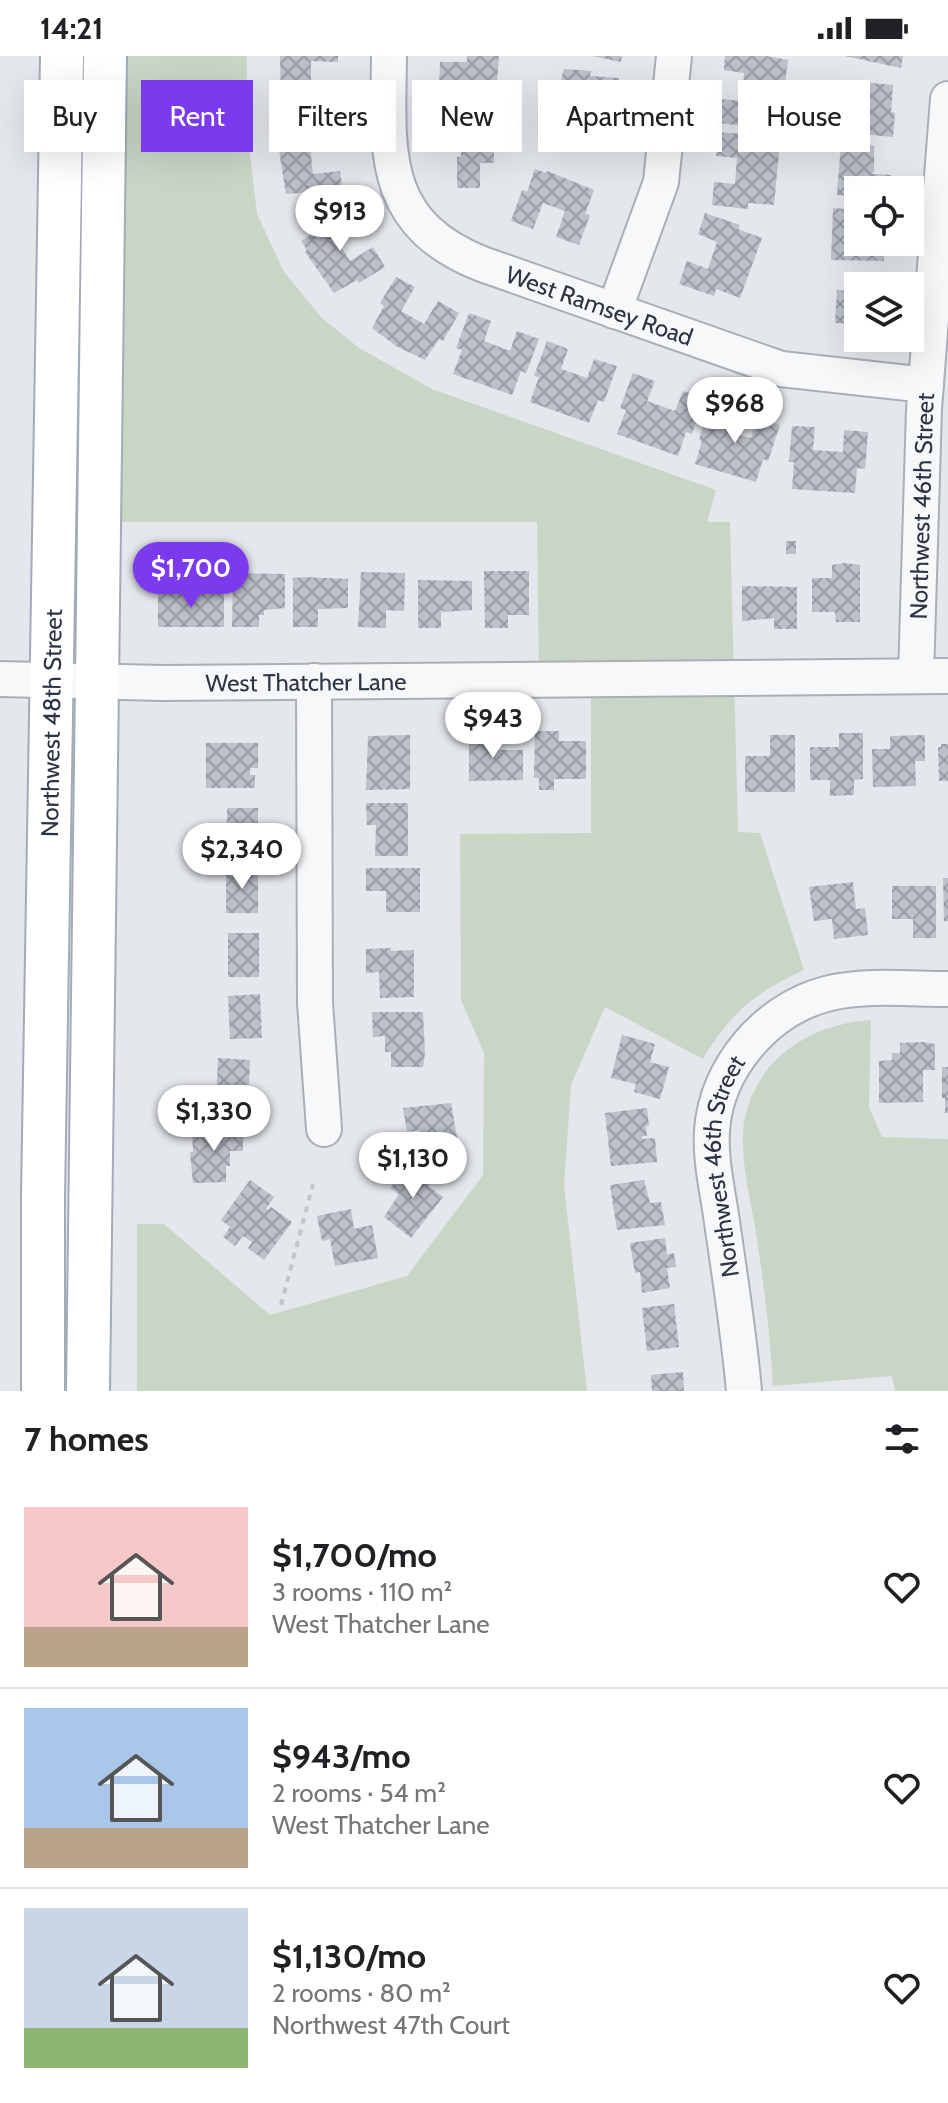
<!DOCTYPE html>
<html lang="en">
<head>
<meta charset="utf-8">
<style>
  body { margin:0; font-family:Cabin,sans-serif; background:#f2f2f2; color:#202124; height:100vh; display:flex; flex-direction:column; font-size:30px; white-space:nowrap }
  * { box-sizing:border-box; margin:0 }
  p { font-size:26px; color:#757577 }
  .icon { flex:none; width:44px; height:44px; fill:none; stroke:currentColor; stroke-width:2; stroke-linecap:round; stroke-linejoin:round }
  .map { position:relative; height:1335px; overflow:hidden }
  .drawer { display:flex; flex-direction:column; background:#fff; flex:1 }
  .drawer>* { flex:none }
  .guide { position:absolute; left:24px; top:24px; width:900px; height:72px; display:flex; gap:16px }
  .fabs { position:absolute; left:844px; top:120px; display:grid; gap:16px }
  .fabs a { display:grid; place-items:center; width:80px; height:80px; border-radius:0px; background:#fff; box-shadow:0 8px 32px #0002; font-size:40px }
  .price { position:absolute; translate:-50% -68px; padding:0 18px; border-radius:28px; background:#fff; color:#222; font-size:26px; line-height:52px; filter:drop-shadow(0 2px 4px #0008) }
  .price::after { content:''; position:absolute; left:50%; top:48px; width:24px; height:18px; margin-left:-12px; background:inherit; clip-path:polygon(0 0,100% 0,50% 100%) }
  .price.selected { background:#7c3aed; color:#fff }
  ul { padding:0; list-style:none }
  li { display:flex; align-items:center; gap:24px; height:200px; padding:0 24px }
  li+li { border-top:2px solid #e0e0e0 }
  li span { display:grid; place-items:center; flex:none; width:224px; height:160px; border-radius:0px; color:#555 }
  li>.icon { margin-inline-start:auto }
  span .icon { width:96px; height:96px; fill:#fffc; stroke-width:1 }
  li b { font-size:34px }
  h2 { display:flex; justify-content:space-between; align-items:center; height:96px; padding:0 24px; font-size:34px }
  .tag { padding:0 28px; border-radius:0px; background:#fff; box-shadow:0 8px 32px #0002; font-size:28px; line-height:72px }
  .tag.selected { background:#7c3aed; color:#fff }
  .status { display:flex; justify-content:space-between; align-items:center; height:56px; padding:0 40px; background:#fff; direction:ltr }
  .status svg { height:22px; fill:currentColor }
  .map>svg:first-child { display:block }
</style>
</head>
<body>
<div class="status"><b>14:21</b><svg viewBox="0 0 49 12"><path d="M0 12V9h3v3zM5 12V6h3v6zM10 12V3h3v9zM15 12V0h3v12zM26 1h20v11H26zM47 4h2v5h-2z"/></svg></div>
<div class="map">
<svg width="948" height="1335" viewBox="0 0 948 1335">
  <defs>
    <pattern id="building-cross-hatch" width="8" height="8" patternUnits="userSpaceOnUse" patternTransform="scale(2)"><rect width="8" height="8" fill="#bbc0ca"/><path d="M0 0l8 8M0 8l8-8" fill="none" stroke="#989da6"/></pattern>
  </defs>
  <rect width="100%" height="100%" fill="#e4e7ec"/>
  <g fill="#c9d6c5">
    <path d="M105,0H247L246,64L257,158L284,216L322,262L359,292L432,333L716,434L707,466H730L738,776L760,777L804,914C756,936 730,957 703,1003L605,951L571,1029L564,1130L587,1335H137V1168H164L270,1259L407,1220L483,1119L484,997L461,944L460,778L591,777V623H539L537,466H98Z"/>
    <path d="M871,964L869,1051L882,1081L948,1083V1335H895L892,1320L773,1330C770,1278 764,1228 756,1177C751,1145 739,1100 744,1067C755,1002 811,968 871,964Z"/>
  </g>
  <g fill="url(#building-cross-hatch)">
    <polygon points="280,0 338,0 338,6 311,5 311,31 339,31 339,55 307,55 307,48 281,48"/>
    <polygon points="467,0 499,0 497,25 472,25 472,30 439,30 440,6 467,6"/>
    <polygon points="592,0 622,0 621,6"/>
    <polygon points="725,0 766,0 788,4 780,67 755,64 754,71 718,67 720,43 742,45 744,17 724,14"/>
    <polygon points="845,0 903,0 901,12"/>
    <polygon points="564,13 591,15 590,20 619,22 617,46 590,44 589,56 589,68 616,70 614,95 581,93 582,87 556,85 559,33"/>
    <polygon points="841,24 893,29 891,56 895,57 893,81 850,77 853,44 840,42"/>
    <polygon points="440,40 471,40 471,45 497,45 499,79 494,79 494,107 480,107 480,132 457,132 457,101 461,101 461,77 467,77 467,64 440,64"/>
    <polygon points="336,66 338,88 310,90 313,118 340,115 343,137 312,140 312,136 286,138 278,88 279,76 305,74 304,69"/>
    <polygon points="718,76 755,79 754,84 780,86 774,149 748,147 748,153 712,149 714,126 735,128 737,102 716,100"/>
    <polygon points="841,87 874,90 874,115 872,118 891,119 890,134 858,134 858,141 837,139"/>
    <polygon points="535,113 546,117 547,115 594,134 585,158 590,159 579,189 556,181 565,155 543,147 533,173 511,165 522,134 527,136"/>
    <polygon points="347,150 360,169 337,184 350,205 373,191 385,211 359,227 357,224 334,237 305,196 307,194 301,185 324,171 321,167"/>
    <polygon points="833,152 858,154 858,186 885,186 884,205 831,204"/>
    <polygon points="705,157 740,169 738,173 762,182 740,242 716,233 714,240 679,228 687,205 708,213 717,186 698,178"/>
    <polygon points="396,221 415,231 401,255 424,268 438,245 459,257 443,285 439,283 425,304 396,290 372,272 384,250 380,247"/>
    <polygon points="837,234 858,236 858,268 835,267"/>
    <polygon points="469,257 491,265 484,285 510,295 517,275 539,283 526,317 521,315 512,339 453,318 462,294 456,292"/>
    <polygon points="547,285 568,293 561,313 587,322 594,303 617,310 604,346 598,344 589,367 530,346 539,321 534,320"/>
    <polygon points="633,317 655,325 647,345 675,355 683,335 704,343 692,378 686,376 678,400 617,378 626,354 620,352"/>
    <polygon points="710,347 733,354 726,374 739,379 751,382 757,362 780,369 768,405 763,403 756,426 695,408 702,385 699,384"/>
    <polygon points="792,370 815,371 813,394 843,396 844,374 868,376 865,413 857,412 855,437 792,433 794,406 789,406"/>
    <rect x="786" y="485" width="10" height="13"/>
    <polygon points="845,507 860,509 860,566 836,566 835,556 812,556 812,522 832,522 832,509"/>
    <polygon points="484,515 529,515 529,559 508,559 508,572 485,572"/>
    <polygon points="361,516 405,517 404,555 386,554 386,572 358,571"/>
    <polygon points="233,517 285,518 285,552 264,554 264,559 259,559 259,571 232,571"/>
    <polygon points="305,521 348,523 348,552 318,553 318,571 293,571 293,522"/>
    <polygon points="418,524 472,525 472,554 444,556 441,554 441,572 418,572"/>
    <polygon points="742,530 797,531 797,573 774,573 774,562 742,565"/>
    <rect x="158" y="537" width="66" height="34"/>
    <polygon points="535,675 559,675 559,685 586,685 586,723 554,723 554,734 539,734 539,722 534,722"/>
    <polygon points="469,676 492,676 492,694 523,694 523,724 469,725"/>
    <polygon points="839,677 863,677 863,723 854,724 854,739 830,740 830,724 810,724 810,691 839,691"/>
    <polygon points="410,679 410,733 366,734 368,680"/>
    <polygon points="770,679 795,679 795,736 745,736 745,700 770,700"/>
    <polygon points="925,679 925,705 915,705 916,730 873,731 872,693 890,693 890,680"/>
    <polygon points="206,687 258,687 258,712 250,712 250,719 255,719 255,732 206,732"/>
    <polygon points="941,688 948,688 948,725 939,725 938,691 941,691"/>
    <polygon points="366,747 408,747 408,800 375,800 376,769 367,769"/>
    <rect x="227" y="752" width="31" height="43"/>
    <polygon points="366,812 420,812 420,856 386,856 386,835 366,835"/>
    <rect x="226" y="813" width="32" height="44"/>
    <polygon points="943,822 948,822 948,865 944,865"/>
    <polygon points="853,826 856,853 865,852 868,879 834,883 832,863 814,865 809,831"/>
    <polygon points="892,830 936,830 936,882 913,882 913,863 892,863"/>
    <rect x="228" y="877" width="31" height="44"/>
    <polygon points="391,892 391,895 414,894 414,941 380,942 379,916 366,917 366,893"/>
    <polygon points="260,938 262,982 230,983 228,940"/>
    <polygon points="372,956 423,956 425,997 423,1011 391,1011 391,996 385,996 385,980 373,981"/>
    <polygon points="622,979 655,988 650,1006 669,1011 660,1043 634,1036 636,1028 611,1022"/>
    <polygon points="923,986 935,988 935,1014 923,1014 923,1046 879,1047 879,1005 892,1004 892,997 900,997 900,987"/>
    <polygon points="218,1002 250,1004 248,1047 216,1046"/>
    <polygon points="942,1011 948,1011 948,1057 945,1057 945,1042 942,1042"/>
    <polygon points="451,1047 459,1093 424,1098 420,1074 407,1076 403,1052"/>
    <polygon points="647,1052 649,1070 646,1070 647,1080 642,1080 643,1083 655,1082 657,1106 611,1110 605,1057"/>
    <polygon points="243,1072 243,1095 230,1095 230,1110 226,1110 226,1126 193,1127 190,1096 193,1096 192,1073"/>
    <polygon points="414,1106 435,1121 428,1130 443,1141 411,1182 384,1161 399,1138 390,1132"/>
    <polygon points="250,1124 274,1141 266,1153 268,1154 271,1151 292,1166 264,1204 248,1192 252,1186 243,1180 235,1190 223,1181 230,1171 221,1164"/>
    <polygon points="644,1124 650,1147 661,1146 665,1169 617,1174 610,1129"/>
    <polygon points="351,1153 354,1173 372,1169 378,1202 335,1210 330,1183 322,1185 317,1160"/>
    <polygon points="665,1182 667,1199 674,1197 676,1211 667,1212 670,1232 642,1237 640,1216 635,1217 630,1187"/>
    <polygon points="674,1248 679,1291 647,1295 642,1252"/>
    <polygon points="683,1316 684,1335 652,1335 651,1319"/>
  </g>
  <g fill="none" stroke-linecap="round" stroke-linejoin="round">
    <g stroke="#a9aeb7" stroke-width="38">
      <g id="minor">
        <path id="s1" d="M389,0C388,94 378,167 482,208L781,313L926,329"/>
        <polyline points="614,255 661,126 674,0"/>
        <path id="s2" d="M916,620L924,353L948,43"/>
        <path id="s3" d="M0,623L162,627L948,620"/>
        <polyline points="314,625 315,947 324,1073"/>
        <path id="s4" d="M744,1335C739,1278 730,1222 722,1166C718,1136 710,1105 712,1075C716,1012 766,954 826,938C865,928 909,933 948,933"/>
      </g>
    </g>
    <g stroke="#a3abb8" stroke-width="46">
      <g id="major">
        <path id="s5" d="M43,1335V1140L62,0"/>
        <polyline points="88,1335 105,0"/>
      </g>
    </g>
    <polyline stroke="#c2c5cb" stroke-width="4" stroke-dasharray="6 6" stroke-linecap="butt" points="281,1249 313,1128"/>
    <use href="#minor" stroke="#f7f8fa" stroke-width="34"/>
    <use href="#major" stroke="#fff" stroke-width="42"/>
  </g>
  <g text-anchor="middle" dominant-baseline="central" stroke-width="6" stroke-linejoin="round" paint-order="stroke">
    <g font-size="24" fill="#2b3445" stroke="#f4f6f9">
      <text stroke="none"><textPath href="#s1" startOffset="374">West Ramsey Road</textPath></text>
      <text stroke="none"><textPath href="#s2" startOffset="170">Northwest 46th Street</textPath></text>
      <text stroke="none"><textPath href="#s3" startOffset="306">West Thatcher Lane</textPath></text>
      <text stroke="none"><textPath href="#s5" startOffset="668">Northwest 48th Street</textPath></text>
      <text stroke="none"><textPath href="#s4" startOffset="228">Northwest 46th Street</textPath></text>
    </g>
  </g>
</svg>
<div class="fabs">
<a><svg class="icon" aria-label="locate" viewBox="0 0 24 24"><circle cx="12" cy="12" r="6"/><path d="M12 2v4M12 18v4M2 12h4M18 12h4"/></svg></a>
<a><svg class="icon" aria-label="layers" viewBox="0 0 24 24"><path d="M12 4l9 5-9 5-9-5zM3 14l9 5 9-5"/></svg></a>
</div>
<b class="price" style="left:340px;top:197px">$913</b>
<b class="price" style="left:735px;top:389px">$968</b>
<b class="price selected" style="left:191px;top:554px">$1,700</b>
<b class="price" style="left:493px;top:704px">$943</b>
<b class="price" style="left:242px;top:835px">$2,340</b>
<b class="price" style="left:214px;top:1097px">$1,330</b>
<b class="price" style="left:413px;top:1144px">$1,130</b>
<div class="guide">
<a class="tag">Buy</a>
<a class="tag selected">Rent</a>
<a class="tag">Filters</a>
<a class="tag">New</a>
<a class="tag">Apartment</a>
<a class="tag">House</a>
</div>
</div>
<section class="drawer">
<h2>7 homes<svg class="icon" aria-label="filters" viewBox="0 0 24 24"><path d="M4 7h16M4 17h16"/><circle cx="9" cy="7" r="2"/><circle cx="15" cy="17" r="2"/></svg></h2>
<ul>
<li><span style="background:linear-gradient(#f6c9c9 75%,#b9a48a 0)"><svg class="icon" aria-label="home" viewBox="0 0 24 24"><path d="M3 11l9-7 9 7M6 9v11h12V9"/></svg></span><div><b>$1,700/mo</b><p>3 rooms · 110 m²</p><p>West Thatcher Lane</p></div><svg class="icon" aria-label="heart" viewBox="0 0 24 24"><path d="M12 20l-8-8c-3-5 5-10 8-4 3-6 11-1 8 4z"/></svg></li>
<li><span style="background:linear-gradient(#a9c7e8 75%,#b9a48a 0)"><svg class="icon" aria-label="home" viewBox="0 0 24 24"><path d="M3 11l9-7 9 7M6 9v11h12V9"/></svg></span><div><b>$943/mo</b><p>2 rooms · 54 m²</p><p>West Thatcher Lane</p></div><svg class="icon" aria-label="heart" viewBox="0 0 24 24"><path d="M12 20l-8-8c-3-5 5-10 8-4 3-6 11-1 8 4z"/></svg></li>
<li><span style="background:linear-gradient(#c9d6e8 75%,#8fb573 0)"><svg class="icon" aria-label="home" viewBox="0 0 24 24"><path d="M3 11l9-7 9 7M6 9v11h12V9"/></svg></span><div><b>$1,130/mo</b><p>2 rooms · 80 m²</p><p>Northwest 47th Court</p></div><svg class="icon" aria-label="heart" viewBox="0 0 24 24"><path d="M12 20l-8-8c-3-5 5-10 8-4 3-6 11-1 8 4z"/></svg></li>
</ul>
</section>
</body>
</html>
